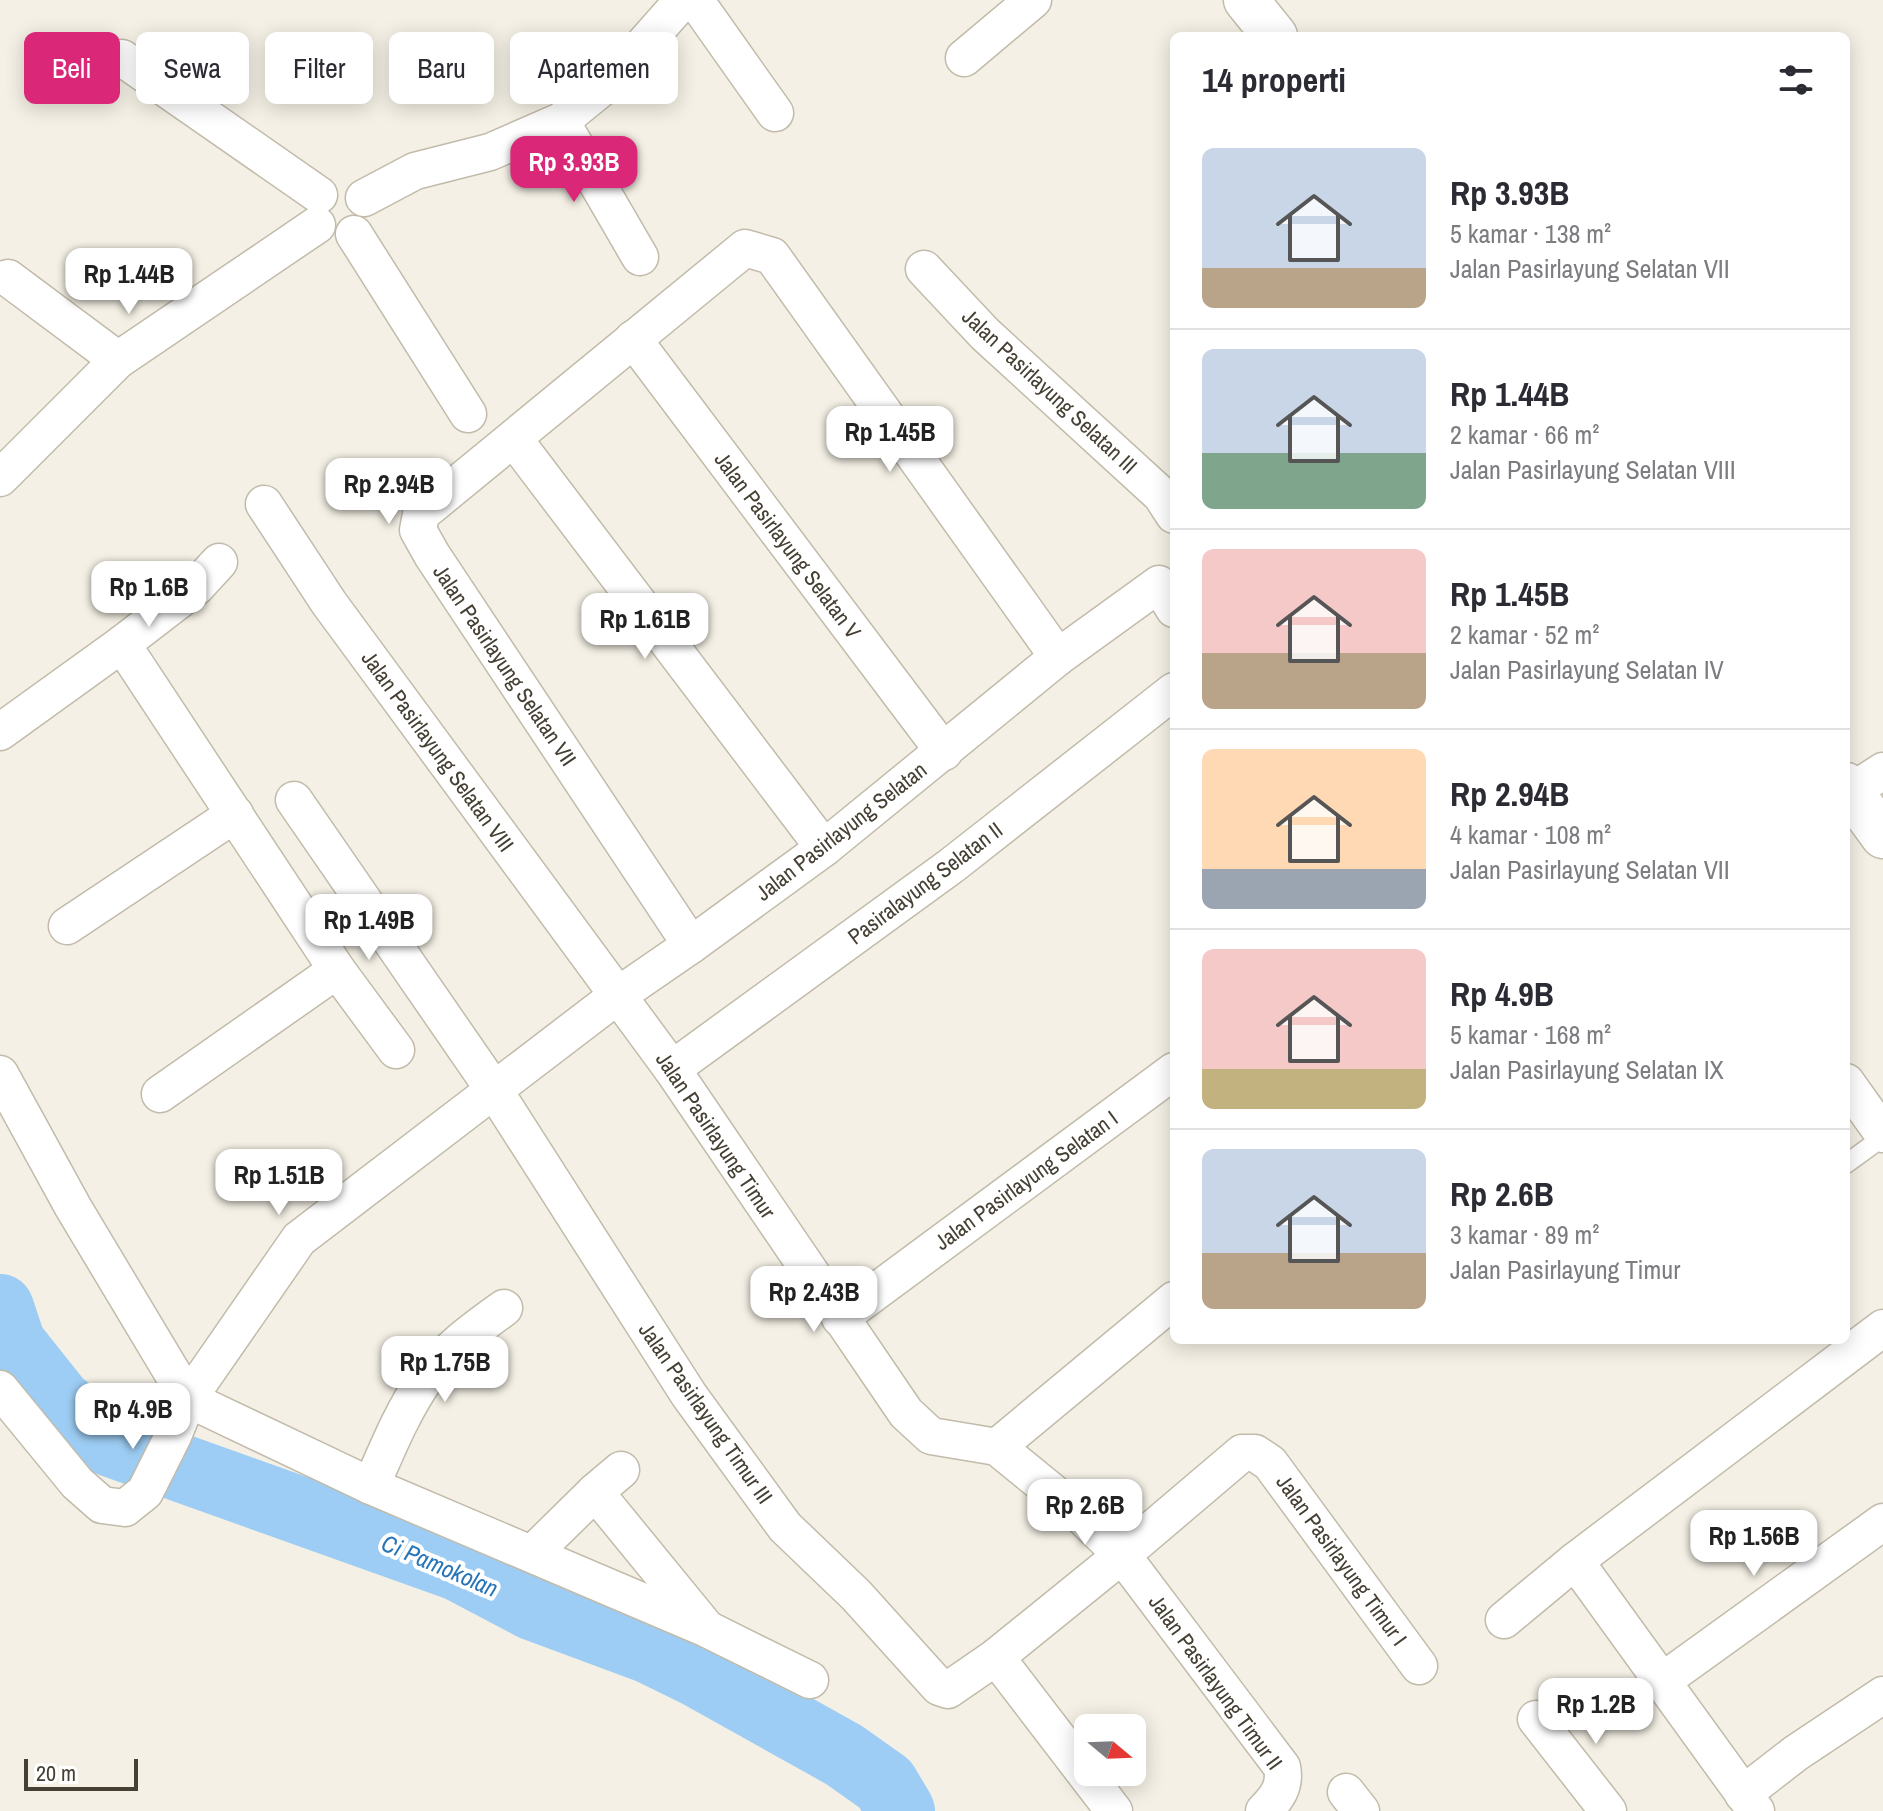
<!DOCTYPE html>
<html lang="id">
<head>
<meta charset="utf-8">
<style>
  body { margin:0; font-family:"Archivo Narrow",sans-serif; background:#f2f2f3; color:#2b2b33; height:100vh; display:flex; flex-direction:column; font-size:30px; white-space:nowrap }
  * { box-sizing:border-box; margin:0 }
  p { font-size:26px; color:#7c7c81 }
  .icon { flex:none; width:44px; height:44px; fill:none; stroke:currentColor; stroke-width:2; stroke-linecap:round; stroke-linejoin:round }
  .map { position:relative; flex:1; overflow:hidden }
  .sheet { position:absolute; left:1170px; top:32px; width:680px; height:1312px; display:flex; flex-direction:column; background:#fff; border-radius:12px; box-shadow:0 4px 20px #0003 }
  .sheet>* { flex:none }
  .banner { position:absolute; left:24px; top:32px; width:760px; height:72px; display:flex; gap:16px }
  .needle { width:52px; rotate:109deg }
  .tools { position:absolute; left:1074px; top:1714px; display:grid; gap:16px }
  .tools a { display:grid; place-items:center; width:72px; height:72px; border-radius:12px; background:#fff; box-shadow:0 4px 20px #0003; font-size:40px }
  .scale { position:absolute; left:24px; bottom:20px; width:114px; box-sizing:border-box; padding-left:8px; border:4px solid #464034; border-top:0; font-size:22px; line-height:28px; white-space:nowrap; color:#464034; -webkit-text-stroke:6px #fff; paint-order:stroke }
  .price { position:absolute; translate:-50% -68px; padding:0 18px; border-radius:16px; background:#fff; color:#222; font-size:26px; line-height:52px; filter:drop-shadow(0 2px 4px #0008) }
  .price::after { content:''; position:absolute; left:50%; top:48px; width:24px; height:18px; margin-left:-12px; background:inherit; clip-path:polygon(0 0,100% 0,50% 100%) }
  .price.on { background:#db2777; color:#fff }
  ul { padding:0; list-style:none }
  li { display:flex; align-items:center; gap:24px; height:200px; padding:0 32px }
  li+li { border-top:2px solid #e1e1e2 }
  li span { display:grid; place-items:center; flex:none; width:224px; height:160px; border-radius:12px; color:#555 }
  li>.icon { margin-inline-start:auto }
  span .icon { width:96px; height:96px; fill:#fffc; stroke-width:1 }
  li b { font-size:34px }
  h2 { display:flex; justify-content:space-between; align-items:center; height:96px; padding:0 32px; font-size:34px }
  .tag { padding:0 28px; border-radius:12px; background:#fff; box-shadow:0 4px 20px #0003; font-size:28px; line-height:72px }
  .tag.on { background:#db2777; color:#fff }
  .map>svg:first-child { display:block }
</style>
</head>
<body>
<div class="map">
<svg width="1883" height="1811" viewBox="0 0 1883 1811">
  <rect width="100%" height="100%" fill="#f4f0e5"/>
  <g fill="none" stroke-linecap="round" stroke-linejoin="round">
    <polyline stroke="#9dcdf4" stroke-width="68" points="0,1308 12,1344 59,1403 111,1443 458,1567 532,1606 648,1649 699,1674 844,1755 885,1784 901,1811"/>
    <g stroke="#c2bbaa" stroke-width="21">
      <polyline id="service" points="1846,1164 1883,1137"/>
    </g>
    <g stroke="#c2bbaa" stroke-width="39">
      <g id="minor">
        <polyline points="695,0 775,113"/>
        <polyline points="122,58 319,195"/>
        <polyline points="964,58 1033,0"/>
        <polyline points="561,121 640,257"/>
        <polyline points="364,198 415,171 490,152 561,121 615,77 683,0"/>
        <polyline points="354,234 468,414"/>
        <polyline points="924,269 985,334 1161,495 1174,515"/>
        <polyline points="8,278 118,360"/>
        <polyline points="633,339 944,752"/>
        <polyline points="514,439 824,848"/>
        <polyline points="0,478 118,360 317,225"/>
        <path d="M264,504L329,603L672,1069L906,1413L931,1436L997,1447L1083,1517L1122,1555L1282,1767C1286,1786 1277,1798 1264,1811"/>
        <polyline points="122,644 196,587 219,562"/>
        <polyline points="0,732 122,644 337,970 396,1050"/>
        <polyline points="1846,795 1883,771"/>
        <polyline points="294,800 494,1090 689,1395 785,1527 856,1595 939,1687 948,1690 996,1657 1122,1555 1242,1453 1255,1453 1270,1463 1419,1666"/>
        <polyline points="67,926 235,814"/>
        <polyline points="691,945 432,555 418,530 421,514 745,248 772,256 1058,657"/>
        <polyline points="672,1069 951,866 1174,691"/>
        <polyline points="0,1074 73,1207 188,1399 371,1486 707,1629 810,1680"/>
        <polyline points="1846,1082 1883,1134"/>
        <polyline points="160,1094 337,970"/>
        <polyline points="840,1318 1174,1071"/>
        <polyline points="0,1389 77,1483 102,1505 125,1508 145,1492 173,1436 188,1399 299,1239 617,996 691,945 824,848 1058,657 1159,584 1174,609"/>
        <polyline points="997,1447 1174,1300"/>
        <path d="M371,1486C387,1450 402,1412 425,1379C445,1350 475,1329 504,1308"/>
        <polyline points="595,1492 703,1624"/>
        <polyline points="533,1553 595,1492 621,1470"/>
        <polyline points="1575,1561 1756,1811"/>
        <polyline points="1504,1620 1575,1561 1883,1328"/>
        <polyline points="996,1657 1114,1811"/>
        <polyline points="1661,1682 1883,1522"/>
        <polyline points="1536,1719 1608,1811"/>
        <polyline points="1346,1792 1361,1811"/>
        <polyline points="1743,1794 1796,1753 1883,1695"/>
      </g>
    </g>
    <g stroke="#c2bbaa" stroke-width="47">
      <g id="tertiary">
        <polyline points="1246,0 1275,36"/>
        <polyline points="1846,785 1883,836"/>
      </g>
    </g>
    <use href="#service" stroke="#fff" stroke-width="18"/>
    <use href="#minor" stroke="#fff" stroke-width="36"/>
    <use href="#tertiary" stroke="#fff" stroke-width="44"/>
  </g>
  <g text-anchor="middle" dominant-baseline="central" stroke-width="8" stroke-linejoin="round" paint-order="stroke">
    <g font-size="22" fill="#464034" stroke="#fff">
      <text transform="translate(1050 391) rotate(43)">Jalan Pasirlayung Selatan III</text>
      <text transform="translate(788 545) rotate(53)">Jalan Pasirlayung Selatan V</text>
      <text transform="translate(505 665) rotate(56)">Jalan Pasirlayung Selatan VII</text>
      <text transform="translate(438 751) rotate(54)">Jalan Pasirlayung Selatan VIII</text>
      <text transform="translate(841 831) rotate(-38)">Jalan Pasirlayung Selatan</text>
      <text transform="translate(925 883) rotate(-37)">Pasiralayung Selatan II</text>
      <text transform="translate(716 1135) rotate(56)">Jalan Pasirlayung Timur</text>
      <text transform="translate(1026 1180) rotate(-36)">Jalan Pasirlayung Selatan I</text>
      <text transform="translate(706 1413) rotate(55)">Jalan Pasirlayung Timur III</text>
      <text transform="translate(1342 1560) rotate(54)">Jalan Pasirlayung Timur I</text>
      <text transform="translate(1216 1682) rotate(54)">Jalan Pasirlayung Timur II</text>
    </g>
    <g font-size="24" font-style="italic" fill="#2775b8" stroke="#fff">
      <text transform="translate(440 1565) rotate(23)">Ci Pamokolan</text>
    </g>
  </g>
</svg>
<div class="tools">
<a><svg class="needle" viewBox="-14 -14 28 28"><path d="M0-13l5 13h-10z" fill="#e53935"/><path d="M0 13l5-13h-10z" fill="#7c7c81"/></svg></a>
</div>
<div class="scale">20 m</div>
<b class="price on" style="left:574px;top:204px">Rp 3.93B</b>
<b class="price" style="left:129px;top:316px">Rp 1.44B</b>
<b class="price" style="left:890px;top:474px">Rp 1.45B</b>
<b class="price" style="left:389px;top:526px">Rp 2.94B</b>
<b class="price" style="left:149px;top:629px">Rp 1.6B</b>
<b class="price" style="left:645px;top:661px">Rp 1.61B</b>
<b class="price" style="left:369px;top:962px">Rp 1.49B</b>
<b class="price" style="left:279px;top:1217px">Rp 1.51B</b>
<b class="price" style="left:814px;top:1334px">Rp 2.43B</b>
<b class="price" style="left:445px;top:1404px">Rp 1.75B</b>
<b class="price" style="left:133px;top:1451px">Rp 4.9B</b>
<b class="price" style="left:1085px;top:1547px">Rp 2.6B</b>
<b class="price" style="left:1754px;top:1578px">Rp 1.56B</b>
<b class="price" style="left:1596px;top:1746px">Rp 1.2B</b>
<div class="banner">
<a class="tag on">Beli</a>
<a class="tag">Sewa</a>
<a class="tag">Filter</a>
<a class="tag">Baru</a>
<a class="tag">Apartemen</a>
</div>
<section class="sheet">
<h2>14 properti<svg class="icon" aria-label="filters" viewBox="0 0 24 24"><path d="M4 7h16M4 17h16"/><circle cx="9" cy="7" r="2"/><circle cx="15" cy="17" r="2"/></svg></h2>
<ul>
<li><span style="background:linear-gradient(#c9d6e8 75%,#b9a48a 0)"><svg class="icon" aria-label="home" viewBox="0 0 24 24"><path d="M3 11l9-7 9 7M6 9v11h12V9"/></svg></span><div><b>Rp 3.93B</b><p>5 kamar · 138 m²</p><p>Jalan Pasirlayung Selatan VII</p></div></li>
<li><span style="background:linear-gradient(#c9d6e8 65%,#7fa58c 0)"><svg class="icon" aria-label="home" viewBox="0 0 24 24"><path d="M3 11l9-7 9 7M6 9v11h12V9"/></svg></span><div><b>Rp 1.44B</b><p>2 kamar · 66 m²</p><p>Jalan Pasirlayung Selatan VIII</p></div></li>
<li><span style="background:linear-gradient(#f6c9c9 65%,#b9a48a 0)"><svg class="icon" aria-label="home" viewBox="0 0 24 24"><path d="M3 11l9-7 9 7M6 9v11h12V9"/></svg></span><div><b>Rp 1.45B</b><p>2 kamar · 52 m²</p><p>Jalan Pasirlayung Selatan IV</p></div></li>
<li><span style="background:linear-gradient(#ffd9b3 75%,#9aa5b1 0)"><svg class="icon" aria-label="home" viewBox="0 0 24 24"><path d="M3 11l9-7 9 7M6 9v11h12V9"/></svg></span><div><b>Rp 2.94B</b><p>4 kamar · 108 m²</p><p>Jalan Pasirlayung Selatan VII</p></div></li>
<li><span style="background:linear-gradient(#f6c9c9 75%,#c2b280 0)"><svg class="icon" aria-label="home" viewBox="0 0 24 24"><path d="M3 11l9-7 9 7M6 9v11h12V9"/></svg></span><div><b>Rp 4.9B</b><p>5 kamar · 168 m²</p><p>Jalan Pasirlayung Selatan IX</p></div></li>
<li><span style="background:linear-gradient(#c9d6e8 65%,#b9a48a 0)"><svg class="icon" aria-label="home" viewBox="0 0 24 24"><path d="M3 11l9-7 9 7M6 9v11h12V9"/></svg></span><div><b>Rp 2.6B</b><p>3 kamar · 89 m²</p><p>Jalan Pasirlayung Timur</p></div></li>
</ul>
</section>
</div>
</body>
</html>
